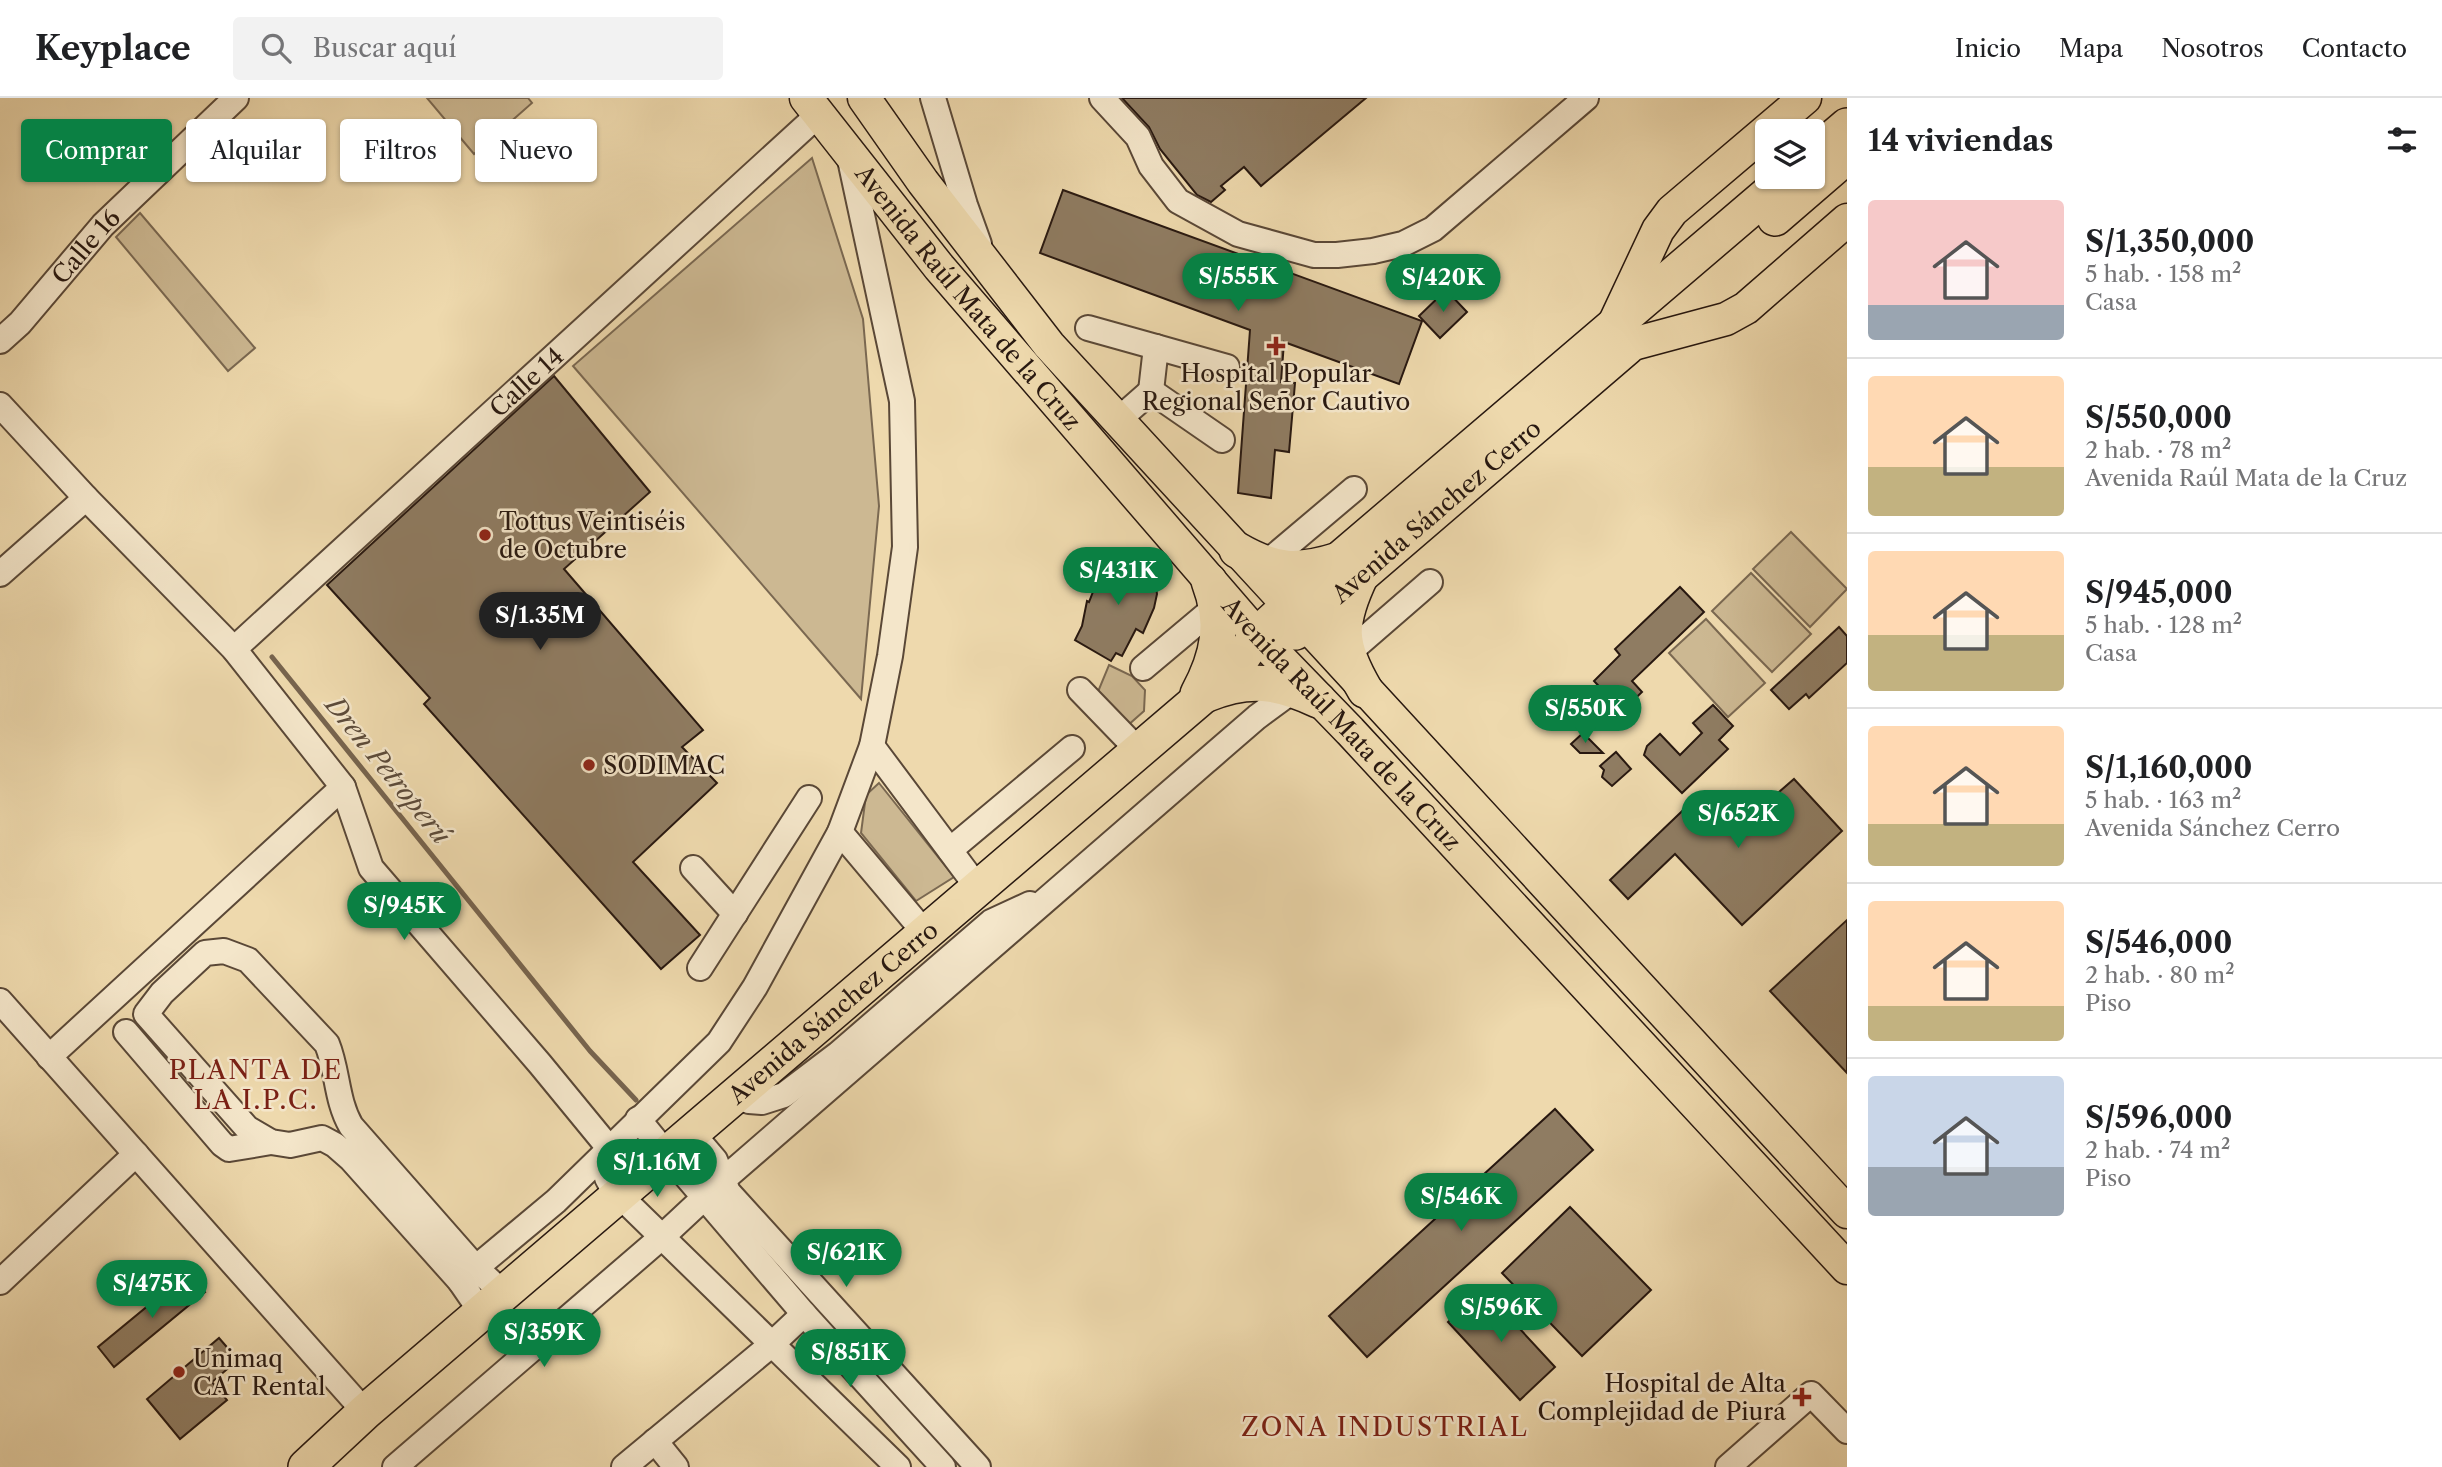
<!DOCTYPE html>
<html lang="es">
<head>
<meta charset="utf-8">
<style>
  body { margin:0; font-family:"Libre Caslon Text",serif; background:#f2f2f2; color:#202124; height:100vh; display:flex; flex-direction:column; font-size:26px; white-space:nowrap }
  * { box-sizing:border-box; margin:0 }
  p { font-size:23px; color:#757577 }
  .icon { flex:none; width:38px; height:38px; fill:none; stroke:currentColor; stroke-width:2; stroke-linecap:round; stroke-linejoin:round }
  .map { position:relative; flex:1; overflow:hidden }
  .sheet { display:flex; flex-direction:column; background:#fff; width:595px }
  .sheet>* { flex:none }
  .hud { position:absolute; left:21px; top:21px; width:665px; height:63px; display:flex; gap:14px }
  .buttons { position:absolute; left:1755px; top:21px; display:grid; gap:14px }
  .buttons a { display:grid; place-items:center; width:70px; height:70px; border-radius:7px; background:#fff; box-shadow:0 2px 5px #0004; font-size:35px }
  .price { position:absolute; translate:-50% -60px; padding:0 16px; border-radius:24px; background:#0b8043; color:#fff; font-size:23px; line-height:46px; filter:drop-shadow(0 2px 4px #0008) }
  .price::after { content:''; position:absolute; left:50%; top:42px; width:21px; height:16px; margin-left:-10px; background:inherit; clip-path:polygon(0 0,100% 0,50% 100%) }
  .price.selected { background:#222; color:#fff }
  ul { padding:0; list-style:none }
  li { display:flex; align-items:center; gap:21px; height:175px; padding:0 21px }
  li+li { border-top:2px solid #e0e0e0 }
  li span { display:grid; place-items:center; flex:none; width:196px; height:140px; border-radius:7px; color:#555 }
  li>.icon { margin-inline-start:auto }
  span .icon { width:84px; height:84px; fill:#fffc; stroke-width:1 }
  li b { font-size:30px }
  h2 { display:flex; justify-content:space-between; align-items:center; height:84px; padding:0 21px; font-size:30px }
  .chip { padding:0 24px; border-radius:7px; background:#fff; box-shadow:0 2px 5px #0004; font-size:24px; line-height:63px }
  .chip.selected { background:#0b8043; color:#fff }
  header { display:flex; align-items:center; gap:42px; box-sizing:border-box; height:98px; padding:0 35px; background:#fff; border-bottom:2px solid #e0e0e0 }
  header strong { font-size:33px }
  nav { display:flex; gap:38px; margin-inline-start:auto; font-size:24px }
  .search { width:490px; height:63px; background:#f2f2f2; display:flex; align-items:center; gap:18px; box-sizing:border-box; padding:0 24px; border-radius:7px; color:#757577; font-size:26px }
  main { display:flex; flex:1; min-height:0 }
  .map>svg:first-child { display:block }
</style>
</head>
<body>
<header>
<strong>Keyplace</strong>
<div class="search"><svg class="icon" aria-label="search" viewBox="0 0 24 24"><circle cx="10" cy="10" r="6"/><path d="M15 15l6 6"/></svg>Buscar aquí</div>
<nav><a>Inicio</a><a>Mapa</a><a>Nosotros</a><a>Contacto</a></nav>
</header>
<main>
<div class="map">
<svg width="1847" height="1369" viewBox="0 0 1847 1369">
  <rect width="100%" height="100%" fill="#eed9ad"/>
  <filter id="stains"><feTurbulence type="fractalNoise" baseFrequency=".00286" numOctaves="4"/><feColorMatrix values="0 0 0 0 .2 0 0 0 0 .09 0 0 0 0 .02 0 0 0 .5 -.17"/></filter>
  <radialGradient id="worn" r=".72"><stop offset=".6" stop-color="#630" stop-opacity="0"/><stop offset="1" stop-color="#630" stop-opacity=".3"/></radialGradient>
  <g fill="#ccb892" stroke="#7a6851" stroke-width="2">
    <polygon points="427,0 528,0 532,5 474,56"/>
    <polygon points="812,60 863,221 879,408 861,601 573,268"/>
    <polygon points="140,115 255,250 228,273 116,139"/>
    <polygon points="1791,434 1847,491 1810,529 1753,471"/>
    <polygon points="1751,475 1811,536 1772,574 1712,513"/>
    <polygon points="1706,521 1765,585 1728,619 1669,555"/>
    <polygon points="1109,567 1132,578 1145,592 1144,613 1127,628 1097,596"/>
    <polygon points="879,685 954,779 916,803 861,735 866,697"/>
  </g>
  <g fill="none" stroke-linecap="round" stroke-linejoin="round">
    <polyline stroke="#77644e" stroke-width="5" points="272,559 590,953 636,1002"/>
  </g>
  <g fill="#8f7c62" stroke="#281810" stroke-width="2">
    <polygon points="1122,0 1366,0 1261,88 1244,69 1221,88 1225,92 1211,104 1197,97 1160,51 1149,29"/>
    <polygon points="1063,92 1422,223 1399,286 1284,244 1281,284 1295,285 1289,354 1275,352 1271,400 1238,395 1250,232 1040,155"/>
    <polygon points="1446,192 1467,214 1440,240 1419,218"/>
    <polygon points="554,278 650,394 564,471 703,632 682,649 717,685 633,764 700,837 661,871 424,606 430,600 327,487"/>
    <polygon points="1124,457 1153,468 1157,496 1154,510 1143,535 1136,531 1122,558 1116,555 1111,563 1075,542 1082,528 1087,503 1089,504 1096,486 1101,463 1117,470"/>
    <polygon points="1680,489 1704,514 1632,583 1642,594 1622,613 1594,583 1620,557 1615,551"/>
    <polygon points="1839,529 1847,538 1847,565 1809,600 1806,596 1789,611 1771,592"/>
    <polygon points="1713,607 1733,628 1719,642 1728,651 1682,695 1644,657 1647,648 1660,636 1680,657 1702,635 1693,625"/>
    <polygon points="1583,635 1603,655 1580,655 1571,646"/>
    <polygon points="1616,654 1631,671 1612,688 1602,679 1604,672 1600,668"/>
    <polygon points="1794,681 1842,733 1742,827 1675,756 1628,801 1610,782 1699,697 1734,733"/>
    <polygon points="1847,822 1847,975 1770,893"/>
    <polygon points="1555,1011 1593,1052 1367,1259 1329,1218"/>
    <polygon points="1570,1109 1651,1192 1582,1258 1502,1175"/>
    <polygon points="189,1174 205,1194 114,1269 98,1249"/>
    <polygon points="1483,1191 1555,1269 1520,1302 1448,1224"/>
    <polygon points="219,1240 238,1262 212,1284 227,1302 180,1341 147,1301"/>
  </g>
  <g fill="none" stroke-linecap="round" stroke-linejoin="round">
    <g stroke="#5a4837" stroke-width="28">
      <g id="minor">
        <polyline points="933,0 965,107 979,146"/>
        <polyline points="1102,0 1138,39 1151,68 1178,103 1238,136 1314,157 1337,157 1373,153 1403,146 1433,131 1586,0"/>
        <polyline points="1088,230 1156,249"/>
        <path id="s1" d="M0,243L20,225L103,127L236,0"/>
        <polyline points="1151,293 1156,249 1227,269"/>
        <path d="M0,307L86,400L234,551L343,689L371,770L540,966L609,1050C603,1074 603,1078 619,1097L898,1369"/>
        <polyline points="1118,322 1151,293 1222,342"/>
        <polyline points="1264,467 1354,391"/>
        <polyline points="0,476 86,400"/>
        <path id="s2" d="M234,551L818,17"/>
        <polyline points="1347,556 1430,484"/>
        <polyline points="1143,570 1218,507"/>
        <polyline points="1080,592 1138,652"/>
        <polyline points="872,648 978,790"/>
        <polyline points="840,734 925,835"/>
        <polyline points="950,752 1072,650"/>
        <polyline points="693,770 735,816"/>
        <polyline points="700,870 809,700"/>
        <polyline points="0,903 365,1314"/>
        <polyline points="126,934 222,1046 229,1051 271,1044"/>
        <polyline points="49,959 343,689"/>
        <polyline points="736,997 749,1003 762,1004 784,997 838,956 991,824 1030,806"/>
        <polyline points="638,1021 656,1043"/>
        <polyline points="692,1035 715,1062 728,1094 978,1369"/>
        <polyline points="680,1071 804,1216 943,1369"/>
        <polyline points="460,1183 556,1103 719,944 755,889 840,734 872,648 890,558 905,449 902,303 849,57"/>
        <polyline points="0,1184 136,1056"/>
        <path d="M482,1215L460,1183L351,1061L335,1047L322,1040L290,1047L271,1044L247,1030L146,916L162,895L205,855L224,853L248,862L327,946C338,973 336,1002 351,1028L475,1169L504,1196"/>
        <polyline points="655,1343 676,1369"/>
        <polyline points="395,1369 663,1138 723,1082 1220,651 1257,619 1295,591"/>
        <polyline points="624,1369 771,1247 804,1216"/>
        <polyline points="1728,1369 1811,1296 1847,1333"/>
      </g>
    </g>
    <g stroke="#281810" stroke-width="35">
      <g id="major">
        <path id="s3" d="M806,0L939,169L1257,537L1350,633L1847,1170"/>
        <polyline points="864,0 923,84 1049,247 1847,1114"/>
        <polyline points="1612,230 1658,132 1672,113 1805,0"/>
        <polyline points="1629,247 1726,221 1746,210 1847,122"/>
      </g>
    </g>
    <g stroke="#281810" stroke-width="38">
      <g id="highway">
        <polyline points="1813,57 1847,28"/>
        <polyline points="1775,120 1847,58"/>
        <path d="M1237,452C1275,474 1298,475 1339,462"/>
        <path d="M1361,477C1338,525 1338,546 1365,592"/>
        <path id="s4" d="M1295,534L1627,249"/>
        <path d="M1198,596C1219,557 1225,525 1209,483"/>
        <path d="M1207,596C1249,579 1278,583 1318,602"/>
        <path id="s5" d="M306,1369L365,1314L1204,597L1236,569L1257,537L1339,462L1788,79"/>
      </g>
    </g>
    <use href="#minor" stroke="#f4e6ca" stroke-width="24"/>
    <use href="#major" stroke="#eed9ad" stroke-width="32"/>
    <use href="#highway" stroke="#eed9ad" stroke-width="35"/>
  </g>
  <g fill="#8f2418" stroke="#f4e6ca" stroke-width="2.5">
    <path d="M1272.5 237.5h7v7h7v7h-7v7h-7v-7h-7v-7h7z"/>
    <circle cx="485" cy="437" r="7"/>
    <circle cx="589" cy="667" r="7"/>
    <circle cx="179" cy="1274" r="7"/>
    <path d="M1798.5 1288.5h7v7h7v7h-7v7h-7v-7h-7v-7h7z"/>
  </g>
  <g text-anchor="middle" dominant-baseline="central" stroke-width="5" stroke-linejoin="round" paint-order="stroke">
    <g font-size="24" fill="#281810" stroke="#f4e6ca">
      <text stroke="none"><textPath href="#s1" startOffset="128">Calle 16</textPath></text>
      <text stroke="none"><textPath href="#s3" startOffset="257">Avenida Raúl Mata de la Cruz</textPath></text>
      <text stroke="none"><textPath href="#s2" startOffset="396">Calle 14</textPath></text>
      <text stroke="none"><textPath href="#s4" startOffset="186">Avenida Sánchez Cerro</textPath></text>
      <text stroke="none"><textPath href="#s3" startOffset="824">Avenida Raúl Mata de la Cruz</textPath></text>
      <text stroke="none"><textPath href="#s5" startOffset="696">Avenida Sánchez Cerro</textPath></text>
    </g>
    <g font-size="24" fill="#281810" stroke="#f4e6ca" text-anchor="start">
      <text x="1276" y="275" text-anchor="middle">Hospital Popular<tspan x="1276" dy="28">Regional Señor Cautivo</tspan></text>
      <text x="499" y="423">Tottus Veintiséis<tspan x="499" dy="28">de Octubre</tspan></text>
      <text x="603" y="667">SODIMAC</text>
      <text x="193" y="1260">Unimaq<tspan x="193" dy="28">CAT Rental</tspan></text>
      <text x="1786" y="1285" text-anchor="end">Hospital de Alta<tspan x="1786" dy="28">Complejidad de Piura</tspan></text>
    </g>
    <g font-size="26" font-style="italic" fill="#5c4b3a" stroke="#f4e6ca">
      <text transform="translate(388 672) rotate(51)">Dren Petroperú</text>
    </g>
    <g font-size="26" letter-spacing="2" fill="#7a1f14" stroke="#f4e6ca">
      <text x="256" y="972">PLANTA DE<tspan x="256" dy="30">LA I.P.C.</tspan></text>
      <text x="1385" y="1329">ZONA INDUSTRIAL</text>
    </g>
  </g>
  <rect width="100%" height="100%" filter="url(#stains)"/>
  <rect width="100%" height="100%" fill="url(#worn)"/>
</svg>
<div class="buttons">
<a><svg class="icon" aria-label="layers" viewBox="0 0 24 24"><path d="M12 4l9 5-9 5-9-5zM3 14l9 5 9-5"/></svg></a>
</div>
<b class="price" style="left:1238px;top:215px">S/555K</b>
<b class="price" style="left:1443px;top:216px">S/420K</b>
<b class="price" style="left:1118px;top:509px">S/431K</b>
<b class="price selected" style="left:540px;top:554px">S/1.35M</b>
<b class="price" style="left:1585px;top:647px">S/550K</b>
<b class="price" style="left:1738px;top:752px">S/652K</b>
<b class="price" style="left:404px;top:844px">S/945K</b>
<b class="price" style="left:657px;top:1101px">S/1.16M</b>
<b class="price" style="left:1461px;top:1135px">S/546K</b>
<b class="price" style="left:846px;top:1191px">S/621K</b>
<b class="price" style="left:152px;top:1222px">S/475K</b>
<b class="price" style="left:1501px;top:1246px">S/596K</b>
<b class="price" style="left:544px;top:1271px">S/359K</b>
<b class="price" style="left:850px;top:1291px">S/851K</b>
<div class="hud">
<a class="chip selected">Comprar</a>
<a class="chip">Alquilar</a>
<a class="chip">Filtros</a>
<a class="chip">Nuevo</a>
</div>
</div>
<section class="sheet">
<h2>14 viviendas<svg class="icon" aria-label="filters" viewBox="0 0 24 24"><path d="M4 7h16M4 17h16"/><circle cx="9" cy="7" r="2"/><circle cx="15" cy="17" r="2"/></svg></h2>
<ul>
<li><span style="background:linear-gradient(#f6c9c9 75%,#9aa5b1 0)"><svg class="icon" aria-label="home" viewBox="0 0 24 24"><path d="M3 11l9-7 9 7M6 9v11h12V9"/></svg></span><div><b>S/1,350,000</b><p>5 hab. · 158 m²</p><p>Casa</p></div></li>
<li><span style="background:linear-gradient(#ffd9b3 65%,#c2b280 0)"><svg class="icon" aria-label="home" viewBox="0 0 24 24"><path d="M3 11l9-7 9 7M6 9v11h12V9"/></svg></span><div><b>S/550,000</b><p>2 hab. · 78 m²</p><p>Avenida Raúl Mata de la Cruz</p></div></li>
<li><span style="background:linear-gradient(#ffd9b3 60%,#c2b280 0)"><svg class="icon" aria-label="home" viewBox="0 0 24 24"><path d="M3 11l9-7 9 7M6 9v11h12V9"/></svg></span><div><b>S/945,000</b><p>5 hab. · 128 m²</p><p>Casa</p></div></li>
<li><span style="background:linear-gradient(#ffd9b3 70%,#c2b280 0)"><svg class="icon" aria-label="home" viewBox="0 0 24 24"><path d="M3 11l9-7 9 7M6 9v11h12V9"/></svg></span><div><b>S/1,160,000</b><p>5 hab. · 163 m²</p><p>Avenida Sánchez Cerro</p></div></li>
<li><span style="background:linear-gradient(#ffd9b3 75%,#c2b280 0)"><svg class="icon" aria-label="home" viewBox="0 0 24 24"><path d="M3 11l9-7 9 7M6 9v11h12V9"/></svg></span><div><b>S/546,000</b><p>2 hab. · 80 m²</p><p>Piso</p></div></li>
<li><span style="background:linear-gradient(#c9d6e8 65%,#9aa5b1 0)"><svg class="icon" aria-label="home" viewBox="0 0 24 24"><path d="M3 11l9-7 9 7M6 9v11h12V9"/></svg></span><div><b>S/596,000</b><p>2 hab. · 74 m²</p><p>Piso</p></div></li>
</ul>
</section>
</main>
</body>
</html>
